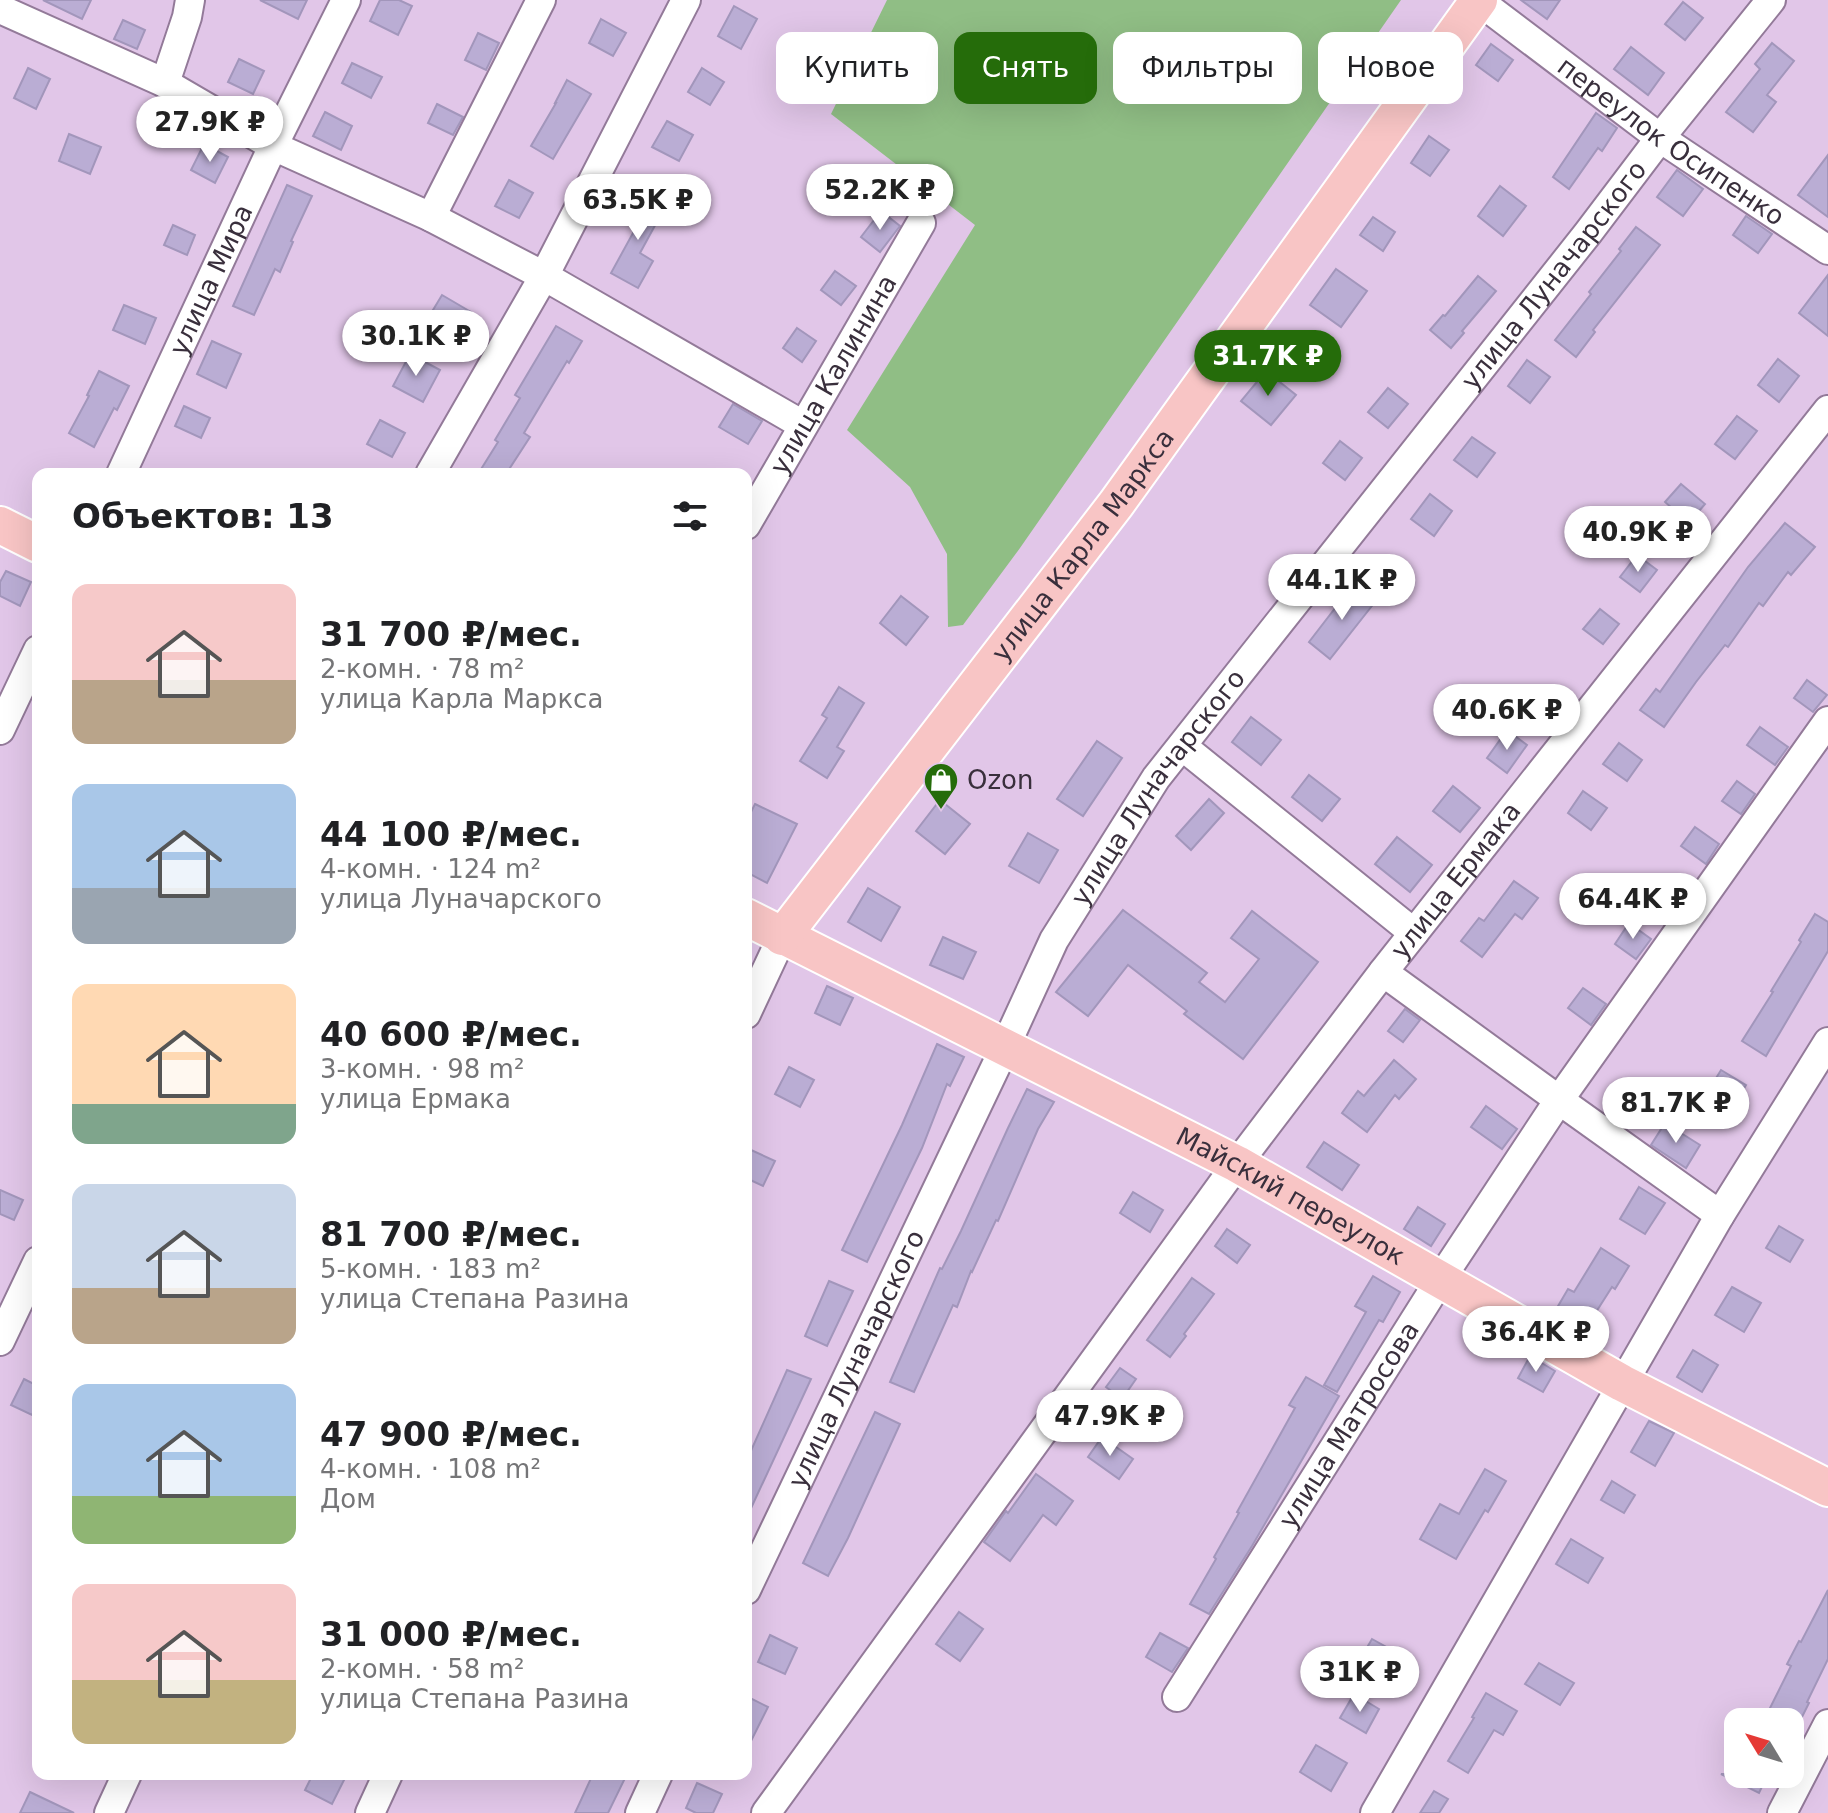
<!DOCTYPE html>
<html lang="ru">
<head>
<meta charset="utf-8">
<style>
  body { margin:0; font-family:"DejaVu Sans",sans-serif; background:#f2f2f2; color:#202124; height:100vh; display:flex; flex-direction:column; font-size:30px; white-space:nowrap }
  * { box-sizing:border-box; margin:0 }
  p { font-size:26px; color:#757577 }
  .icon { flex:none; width:44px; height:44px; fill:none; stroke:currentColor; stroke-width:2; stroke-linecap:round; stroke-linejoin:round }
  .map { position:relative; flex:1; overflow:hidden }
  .panel { position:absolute; left:32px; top:468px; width:720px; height:1312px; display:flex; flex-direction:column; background:#fff; border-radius:16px; box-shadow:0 8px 32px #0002 }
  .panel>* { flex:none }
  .guide { position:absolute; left:776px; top:32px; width:760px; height:72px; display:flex; gap:16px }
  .needle { width:52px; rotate:308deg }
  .fabs { position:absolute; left:1724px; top:1708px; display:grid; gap:16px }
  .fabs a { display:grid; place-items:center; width:80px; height:80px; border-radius:16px; background:#fff; box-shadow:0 8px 32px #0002; font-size:40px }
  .price { position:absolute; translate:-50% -68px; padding:0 18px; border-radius:28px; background:#fff; color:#222; font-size:26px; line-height:52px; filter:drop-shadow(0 2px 4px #0008) }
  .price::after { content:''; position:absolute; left:50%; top:48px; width:24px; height:18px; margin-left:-12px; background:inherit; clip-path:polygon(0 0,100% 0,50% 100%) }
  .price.active { background:#256c0a; color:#fff }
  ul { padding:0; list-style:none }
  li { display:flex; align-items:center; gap:24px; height:200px; padding:0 40px }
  li span { display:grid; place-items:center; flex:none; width:224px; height:160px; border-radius:16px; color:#555 }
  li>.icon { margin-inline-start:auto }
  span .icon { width:96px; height:96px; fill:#fffc; stroke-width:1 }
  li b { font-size:34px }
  h2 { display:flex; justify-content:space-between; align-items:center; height:96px; padding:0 40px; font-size:34px }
  .tag { padding:0 28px; border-radius:16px; background:#fff; box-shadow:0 8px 32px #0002; font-size:28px; line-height:72px }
  .tag.active { background:#256c0a; color:#fff }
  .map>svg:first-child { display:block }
</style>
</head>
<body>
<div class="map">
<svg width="1828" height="1813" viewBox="0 0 1828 1813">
  <rect width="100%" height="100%" fill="#e1c6e8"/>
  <polygon fill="#90be85" points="887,0 1401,0 1020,548 963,625 948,627 947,554 910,487 847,430 975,225 831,114"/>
  <g fill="#baadd4" stroke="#a296bb" stroke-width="2">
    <polygon points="43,0 91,0 82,19"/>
    <polygon points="260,0 307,0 298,19"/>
    <polygon points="380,0 399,0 412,6 398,35 370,21"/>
    <polygon points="1521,0 1560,0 1547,19"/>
    <polygon points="1683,2 1703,18 1685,40 1665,24"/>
    <polygon points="734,6 757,19 741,49 718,36"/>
    <polygon points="601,19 626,33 613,56 589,43"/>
    <polygon points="123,20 145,30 137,49 114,39"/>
    <polygon points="478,33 499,43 486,70 465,60"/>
    <polygon points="1772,43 1794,61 1767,95 1776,102 1753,132 1726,112 1760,69 1755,64"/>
    <polygon points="1491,44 1513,60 1498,81 1476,65"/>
    <polygon points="1631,47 1664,73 1648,95 1614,69"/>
    <polygon points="239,59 264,71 253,94 228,82"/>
    <polygon points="352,63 382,77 371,98 342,83"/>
    <polygon points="28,68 50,79 36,109 14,98"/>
    <polygon points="702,68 724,82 710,105 688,92"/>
    <polygon points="567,80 591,94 553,159 531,146 556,103 555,103"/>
    <polygon points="437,104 463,117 453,135 428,123"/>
    <polygon points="325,112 352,126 341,150 313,136"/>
    <polygon points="1596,113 1617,128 1602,151 1598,148 1569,189 1553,177"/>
    <polygon points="667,121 693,135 679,161 652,147"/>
    <polygon points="69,134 101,147 90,174 59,161"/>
    <polygon points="1429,136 1449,150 1430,176 1411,163"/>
    <polygon points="204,144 228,157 215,183 191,170"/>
    <polygon points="1828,155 1828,217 1798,195"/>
    <polygon points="1677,170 1703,189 1683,216 1657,197"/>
    <polygon points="509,180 533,193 519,218 495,206"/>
    <polygon points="287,185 312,196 291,241 293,242 280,272 275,269 254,315 233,306"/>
    <polygon points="1500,186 1526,206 1503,236 1478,216"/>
    <polygon points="637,194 664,209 640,253 653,261 638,288 611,273 638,224 624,216"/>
    <polygon points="881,211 900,226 880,252 861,237"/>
    <polygon points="1746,216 1772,234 1758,253 1733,235"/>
    <polygon points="1373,217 1395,232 1383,251 1360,235"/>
    <polygon points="173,225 195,235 187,255 164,245"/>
    <polygon points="1636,227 1660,245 1593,330 1595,332 1576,357 1555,340 1591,294 1589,292 1621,251 1619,249"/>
    <polygon points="1336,269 1367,291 1341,327 1310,305"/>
    <polygon points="835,271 856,286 841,305 821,290"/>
    <polygon points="1828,275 1828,336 1799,313"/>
    <polygon points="1478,276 1496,291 1462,331 1464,333 1451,348 1430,330 1443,315 1445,316"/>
    <polygon points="442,295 471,312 456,337 427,320"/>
    <polygon points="124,305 156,318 145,344 113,330"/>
    <polygon points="556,326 582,341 569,363 567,361 524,433 530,437 506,474 478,474 498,442 495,440 520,398 515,395"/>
    <polygon points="797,328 816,341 802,362 783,348"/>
    <polygon points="212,341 241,354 226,388 197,374"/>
    <polygon points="410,354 440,370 423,402 393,386"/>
    <polygon points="1778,359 1799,376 1779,402 1758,385"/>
    <polygon points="1527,360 1550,377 1530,403 1508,386"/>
    <polygon points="99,371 129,386 117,410 114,408 94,447 69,433 89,396 87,395"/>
    <polygon points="1266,371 1296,395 1271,425 1241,401"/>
    <polygon points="1388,388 1408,404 1388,428 1368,412"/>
    <polygon points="733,404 762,421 748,444 719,427"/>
    <polygon points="184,406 210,418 201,438 175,426"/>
    <polygon points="1737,416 1757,431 1735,459 1715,444"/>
    <polygon points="380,420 405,433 392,457 367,444"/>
    <polygon points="1472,437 1495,453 1477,477 1454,460"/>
    <polygon points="1340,441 1362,458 1345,480 1323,463"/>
    <polygon points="1681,484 1705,504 1689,523 1665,502"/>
    <polygon points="1430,494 1452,511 1434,536 1411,519"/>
    <polygon points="1785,523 1815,547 1791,575 1788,572 1763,606 1759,603 1728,647 1725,645 1696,682 1664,727 1640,710 1656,689 1660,692 1748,567"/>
    <polygon points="1637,555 1657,570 1640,592 1620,577"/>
    <polygon points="6,571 31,582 20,606 0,596 0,582"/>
    <polygon points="1353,585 1375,602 1330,659 1309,642"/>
    <polygon points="901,596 928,617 906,645 880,623"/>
    <polygon points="1600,609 1619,624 1603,644 1583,629"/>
    <polygon points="1807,680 1827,695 1813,712 1794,698"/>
    <polygon points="839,687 864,703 837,747 844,751 827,778 800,761 827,718 822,715"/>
    <polygon points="1251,717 1281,740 1261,765 1232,742"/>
    <polygon points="1760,727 1788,747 1775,765 1747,745"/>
    <polygon points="1507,730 1527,745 1507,773 1487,758"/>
    <polygon points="1097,741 1122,758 1083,816 1057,799"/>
    <polygon points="1619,743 1642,760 1627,781 1603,764"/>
    <polygon points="1309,775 1340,799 1322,821 1292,797"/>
    <polygon points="1737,781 1755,794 1741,814 1722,801"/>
    <polygon points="1453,786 1480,808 1460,832 1433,811"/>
    <polygon points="1583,791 1607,808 1591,830 1568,813"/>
    <polygon points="1209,799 1224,813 1191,850 1176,836"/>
    <polygon points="940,800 970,824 945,854 916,831"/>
    <polygon points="755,804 797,824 767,883 746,872 746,822"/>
    <polygon points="1695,827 1719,844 1706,864 1681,846"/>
    <polygon points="1028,833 1058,850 1039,883 1009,866"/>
    <polygon points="1397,837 1432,865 1410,892 1375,864"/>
    <polygon points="1667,876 1687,891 1670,914 1650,900"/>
    <polygon points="1514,881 1538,898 1522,919 1515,914 1482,957 1461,941 1479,918 1484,921"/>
    <polygon points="868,888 900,907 881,941 848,922"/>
    <polygon points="1123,910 1207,973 1199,982 1225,1002 1259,959 1231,938 1252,911 1318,962 1243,1059 1184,1014 1187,1011 1128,965 1088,1016 1056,992"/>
    <polygon points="1815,914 1828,922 1828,951 1766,1056 1742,1041 1773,992 1771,991 1801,942 1799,940"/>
    <polygon points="1629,923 1651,939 1636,959 1615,944"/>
    <polygon points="943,937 976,952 963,979 930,965"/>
    <polygon points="827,986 853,998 840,1025 815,1013"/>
    <polygon points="1583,988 1606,1004 1591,1025 1568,1008"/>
    <polygon points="1405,1009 1420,1020 1403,1042 1388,1031"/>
    <polygon points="937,1044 964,1057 950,1086 947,1084 922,1148 867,1262 842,1250 902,1125"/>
    <polygon points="1394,1060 1416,1079 1399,1099 1395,1095 1367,1132 1342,1113 1358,1091 1364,1096"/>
    <polygon points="789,1067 814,1080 800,1107 775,1094"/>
    <polygon points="1721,1070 1746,1085 1727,1117 1702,1101"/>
    <polygon points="1027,1089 1054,1102 1038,1129 998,1221 996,1220 972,1272 971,1271 957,1307 953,1305 914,1392 890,1382 940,1268 942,1269 961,1231 1008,1128"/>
    <polygon points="1486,1106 1517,1129 1502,1149 1471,1127"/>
    <polygon points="1665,1123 1700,1145 1686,1168 1651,1145"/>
    <polygon points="1324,1142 1359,1165 1342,1190 1307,1167"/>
    <polygon points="751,1150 775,1161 763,1186 746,1178 746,1159"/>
    <polygon points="1639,1187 1665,1203 1645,1234 1620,1219"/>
    <polygon points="0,1190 23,1200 14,1220 0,1214"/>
    <polygon points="1133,1192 1163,1210 1150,1232 1120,1213"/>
    <polygon points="1418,1207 1445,1224 1431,1246 1404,1229"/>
    <polygon points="1779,1226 1803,1240 1790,1262 1766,1248"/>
    <polygon points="1227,1229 1250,1245 1237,1263 1215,1246"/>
    <polygon points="1601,1248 1629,1266 1615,1289 1612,1287 1584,1331 1554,1313 1568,1289 1574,1292"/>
    <polygon points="1373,1276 1400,1292 1383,1322 1379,1320 1337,1392 1324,1385 1366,1312 1355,1306"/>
    <polygon points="1192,1278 1214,1294 1184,1334 1186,1336 1170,1357 1147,1340"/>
    <polygon points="829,1281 853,1291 827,1346 805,1336"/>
    <polygon points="1732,1287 1761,1303 1744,1332 1715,1315"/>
    <polygon points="1693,1350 1718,1365 1702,1392 1677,1377"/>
    <polygon points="1530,1356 1555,1371 1543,1392 1518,1378"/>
    <polygon points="1120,1368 1136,1379 1122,1399 1106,1387"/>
    <polygon points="787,1370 811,1379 746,1519 746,1452 750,1453"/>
    <polygon points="1306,1377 1339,1396 1252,1546 1209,1614 1190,1604 1216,1559 1214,1557 1239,1513 1237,1512 1295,1408 1289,1405"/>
    <polygon points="24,1379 38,1386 38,1403 32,1415 11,1405"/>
    <polygon points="875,1412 900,1424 848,1538 828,1576 803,1563"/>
    <polygon points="1649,1421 1674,1433 1655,1466 1631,1452"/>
    <polygon points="1102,1437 1133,1459 1119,1479 1088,1457"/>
    <polygon points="1485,1469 1506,1481 1488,1512 1485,1510 1456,1559 1420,1539 1440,1504 1459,1514"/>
    <polygon points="1036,1474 1073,1501 1056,1525 1043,1515 1010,1561 984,1542 1006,1511 1008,1513"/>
    <polygon points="1612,1481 1635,1495 1624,1513 1601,1500"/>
    <polygon points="1571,1539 1603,1558 1588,1583 1556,1564"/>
    <polygon points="1828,1590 1828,1659 1807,1702 1809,1703 1797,1727 1768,1712 1791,1666 1787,1664 1799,1641 1801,1642"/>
    <polygon points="959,1612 983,1629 960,1661 936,1644"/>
    <polygon points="1160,1633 1188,1648 1172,1672 1146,1657"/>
    <polygon points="770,1635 797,1648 785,1674 758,1662"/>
    <polygon points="1372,1639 1408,1659 1395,1682 1359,1661"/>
    <polygon points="1539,1663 1574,1683 1560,1705 1525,1684"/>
    <polygon points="1486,1693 1517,1711 1503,1735 1494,1730 1468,1773 1448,1761 1474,1718 1472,1717"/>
    <polygon points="1354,1694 1379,1709 1366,1733 1340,1718"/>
    <polygon points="746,1696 768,1707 746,1751"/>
    <polygon points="1316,1745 1347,1763 1331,1791 1300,1772"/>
    <polygon points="313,1774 347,1774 332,1804 305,1790"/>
    <polygon points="593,1774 627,1774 608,1813 575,1813"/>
    <polygon points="1721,1774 1768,1774 1759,1793"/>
    <polygon points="697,1783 722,1794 713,1813 696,1813 686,1808"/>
    <polygon points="1434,1791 1448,1799 1439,1813 1420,1813"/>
    <polygon points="30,1792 74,1813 20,1813"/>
  </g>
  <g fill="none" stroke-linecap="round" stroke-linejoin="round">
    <g stroke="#937a99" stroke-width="32">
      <g id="minor">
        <path id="s1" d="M1479,1L1660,138L1828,250"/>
        <polyline points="0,9 165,83 273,146 431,217 544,276 803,425"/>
        <polyline points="165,83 187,17 190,0"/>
        <polyline points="431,217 541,0"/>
        <path id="s2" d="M121,474L273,146L346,0"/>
        <polyline points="430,474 544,276 686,0"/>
        <path id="s3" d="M746,525L921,223"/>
        <polyline points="0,730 38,650"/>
        <polyline points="1182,746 1414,933"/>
        <polyline points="1383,972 1559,1100 1720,1215"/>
        <polyline points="746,1014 782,937"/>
        <polyline points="0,1341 38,1261"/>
        <path id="s4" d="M746,1590L1005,1047L1054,940L1156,778L1588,233L1660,138L1771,0"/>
        <path id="s5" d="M1177,1697L1440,1280L1559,1100L1828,721"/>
        <polyline points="109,1813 127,1774"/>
        <polyline points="370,1813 388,1774"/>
        <polyline points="640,1813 658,1774"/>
        <path id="s6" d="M766,1813L1237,1164L1383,972L1828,410"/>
        <polyline points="1375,1813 1720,1215 1828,1042"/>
        <polyline points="1782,1813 1828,1724"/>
      </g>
    </g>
    <g stroke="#fff" stroke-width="40">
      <g id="major">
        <polyline points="0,525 38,544"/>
        <path id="s7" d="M746,917L1237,1164L1622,1383L1828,1488"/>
        <path id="s8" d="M782,937L1116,504L1479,0"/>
      </g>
    </g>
    <use href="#minor" stroke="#fff" stroke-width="28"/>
    <use href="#major" stroke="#f8c5c5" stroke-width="36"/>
  </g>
  <defs>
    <g id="shop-pin" transform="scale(1.8)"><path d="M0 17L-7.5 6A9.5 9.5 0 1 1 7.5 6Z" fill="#256c0a" stroke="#e1c6e8"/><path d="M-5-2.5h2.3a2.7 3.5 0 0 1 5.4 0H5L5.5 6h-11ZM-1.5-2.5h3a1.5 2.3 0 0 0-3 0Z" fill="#fff"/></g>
  </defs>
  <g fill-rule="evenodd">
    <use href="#shop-pin" x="941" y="780"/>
  </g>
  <g text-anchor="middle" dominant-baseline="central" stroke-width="7" stroke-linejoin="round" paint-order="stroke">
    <g font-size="26" fill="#392f3c" stroke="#e1c6e8">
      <text stroke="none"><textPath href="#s1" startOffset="238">переулок Осипенко</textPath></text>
      <text stroke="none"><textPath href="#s4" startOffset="1552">улица Луначарского</textPath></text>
      <text stroke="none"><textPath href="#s2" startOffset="214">улица Мира</textPath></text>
      <text stroke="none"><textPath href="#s3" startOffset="174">улица Калинина</textPath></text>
      <text stroke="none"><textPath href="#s8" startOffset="494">улица Карла Маркса</textPath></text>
      <text stroke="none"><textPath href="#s4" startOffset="904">улица Луначарского</textPath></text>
      <text stroke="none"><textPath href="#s6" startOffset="1160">улица Ермака</textPath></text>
      <text stroke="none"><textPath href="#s7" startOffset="612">Майский переулок</textPath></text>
      <text stroke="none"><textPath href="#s4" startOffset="256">улица Луначарского</textPath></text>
      <text stroke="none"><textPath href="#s5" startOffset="322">улица Матросова</textPath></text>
    </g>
    <g font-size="26" fill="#392f3c" stroke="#e1c6e8" text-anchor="start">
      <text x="967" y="780">Ozon</text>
    </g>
  </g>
</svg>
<div class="fabs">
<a><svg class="needle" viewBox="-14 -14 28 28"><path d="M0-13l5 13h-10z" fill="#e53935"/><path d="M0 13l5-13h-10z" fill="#757577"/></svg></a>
</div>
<b class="price" style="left:210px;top:164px">27.9K ₽</b>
<b class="price" style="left:880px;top:232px">52.2K ₽</b>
<b class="price" style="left:638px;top:242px">63.5K ₽</b>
<b class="price" style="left:416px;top:378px">30.1K ₽</b>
<b class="price active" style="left:1268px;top:398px">31.7K ₽</b>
<b class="price" style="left:1638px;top:574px">40.9K ₽</b>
<b class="price" style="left:1342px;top:622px">44.1K ₽</b>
<b class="price" style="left:1507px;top:752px">40.6K ₽</b>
<b class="price" style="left:1633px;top:941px">64.4K ₽</b>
<b class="price" style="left:1676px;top:1145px">81.7K ₽</b>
<b class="price" style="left:1536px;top:1374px">36.4K ₽</b>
<b class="price" style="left:1110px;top:1458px">47.9K ₽</b>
<b class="price" style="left:1360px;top:1714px">31K ₽</b>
<div class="guide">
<a class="tag">Купить</a>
<a class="tag active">Снять</a>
<a class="tag">Фильтры</a>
<a class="tag">Новое</a>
</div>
<section class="panel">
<h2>Объектов: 13<svg class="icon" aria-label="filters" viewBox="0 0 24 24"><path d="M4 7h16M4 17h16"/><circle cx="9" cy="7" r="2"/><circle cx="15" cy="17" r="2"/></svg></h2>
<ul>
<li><span style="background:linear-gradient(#f6c9c9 60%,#b9a48a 0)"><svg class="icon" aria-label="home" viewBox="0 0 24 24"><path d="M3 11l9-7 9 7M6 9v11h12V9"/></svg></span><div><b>31 700 ₽/мес.</b><p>2-комн. · 78 m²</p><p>улица Карла Маркса</p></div></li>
<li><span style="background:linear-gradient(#a9c7e8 65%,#9aa5b1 0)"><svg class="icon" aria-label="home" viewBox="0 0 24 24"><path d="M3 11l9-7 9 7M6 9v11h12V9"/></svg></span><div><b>44 100 ₽/мес.</b><p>4-комн. · 124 m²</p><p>улица Луначарского</p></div></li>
<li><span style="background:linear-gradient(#ffd9b3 75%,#7fa58c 0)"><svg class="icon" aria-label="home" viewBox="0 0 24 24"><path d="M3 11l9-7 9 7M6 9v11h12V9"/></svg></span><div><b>40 600 ₽/мес.</b><p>3-комн. · 98 m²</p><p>улица Ермака</p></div></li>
<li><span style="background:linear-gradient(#c9d6e8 65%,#b9a48a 0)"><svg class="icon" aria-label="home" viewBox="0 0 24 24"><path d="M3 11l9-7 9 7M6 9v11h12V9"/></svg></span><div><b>81 700 ₽/мес.</b><p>5-комн. · 183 m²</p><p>улица Степана Разина</p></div></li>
<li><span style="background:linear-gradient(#a9c7e8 70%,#8fb573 0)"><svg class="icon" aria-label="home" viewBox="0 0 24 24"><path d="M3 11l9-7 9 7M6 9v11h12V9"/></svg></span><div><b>47 900 ₽/мес.</b><p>4-комн. · 108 m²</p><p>Дом</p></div></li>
<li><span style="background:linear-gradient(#f6c9c9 60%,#c2b280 0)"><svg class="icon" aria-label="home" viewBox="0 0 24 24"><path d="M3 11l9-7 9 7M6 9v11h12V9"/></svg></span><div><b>31 000 ₽/мес.</b><p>2-комн. · 58 m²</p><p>улица Степана Разина</p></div></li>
</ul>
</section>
</div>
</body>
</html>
